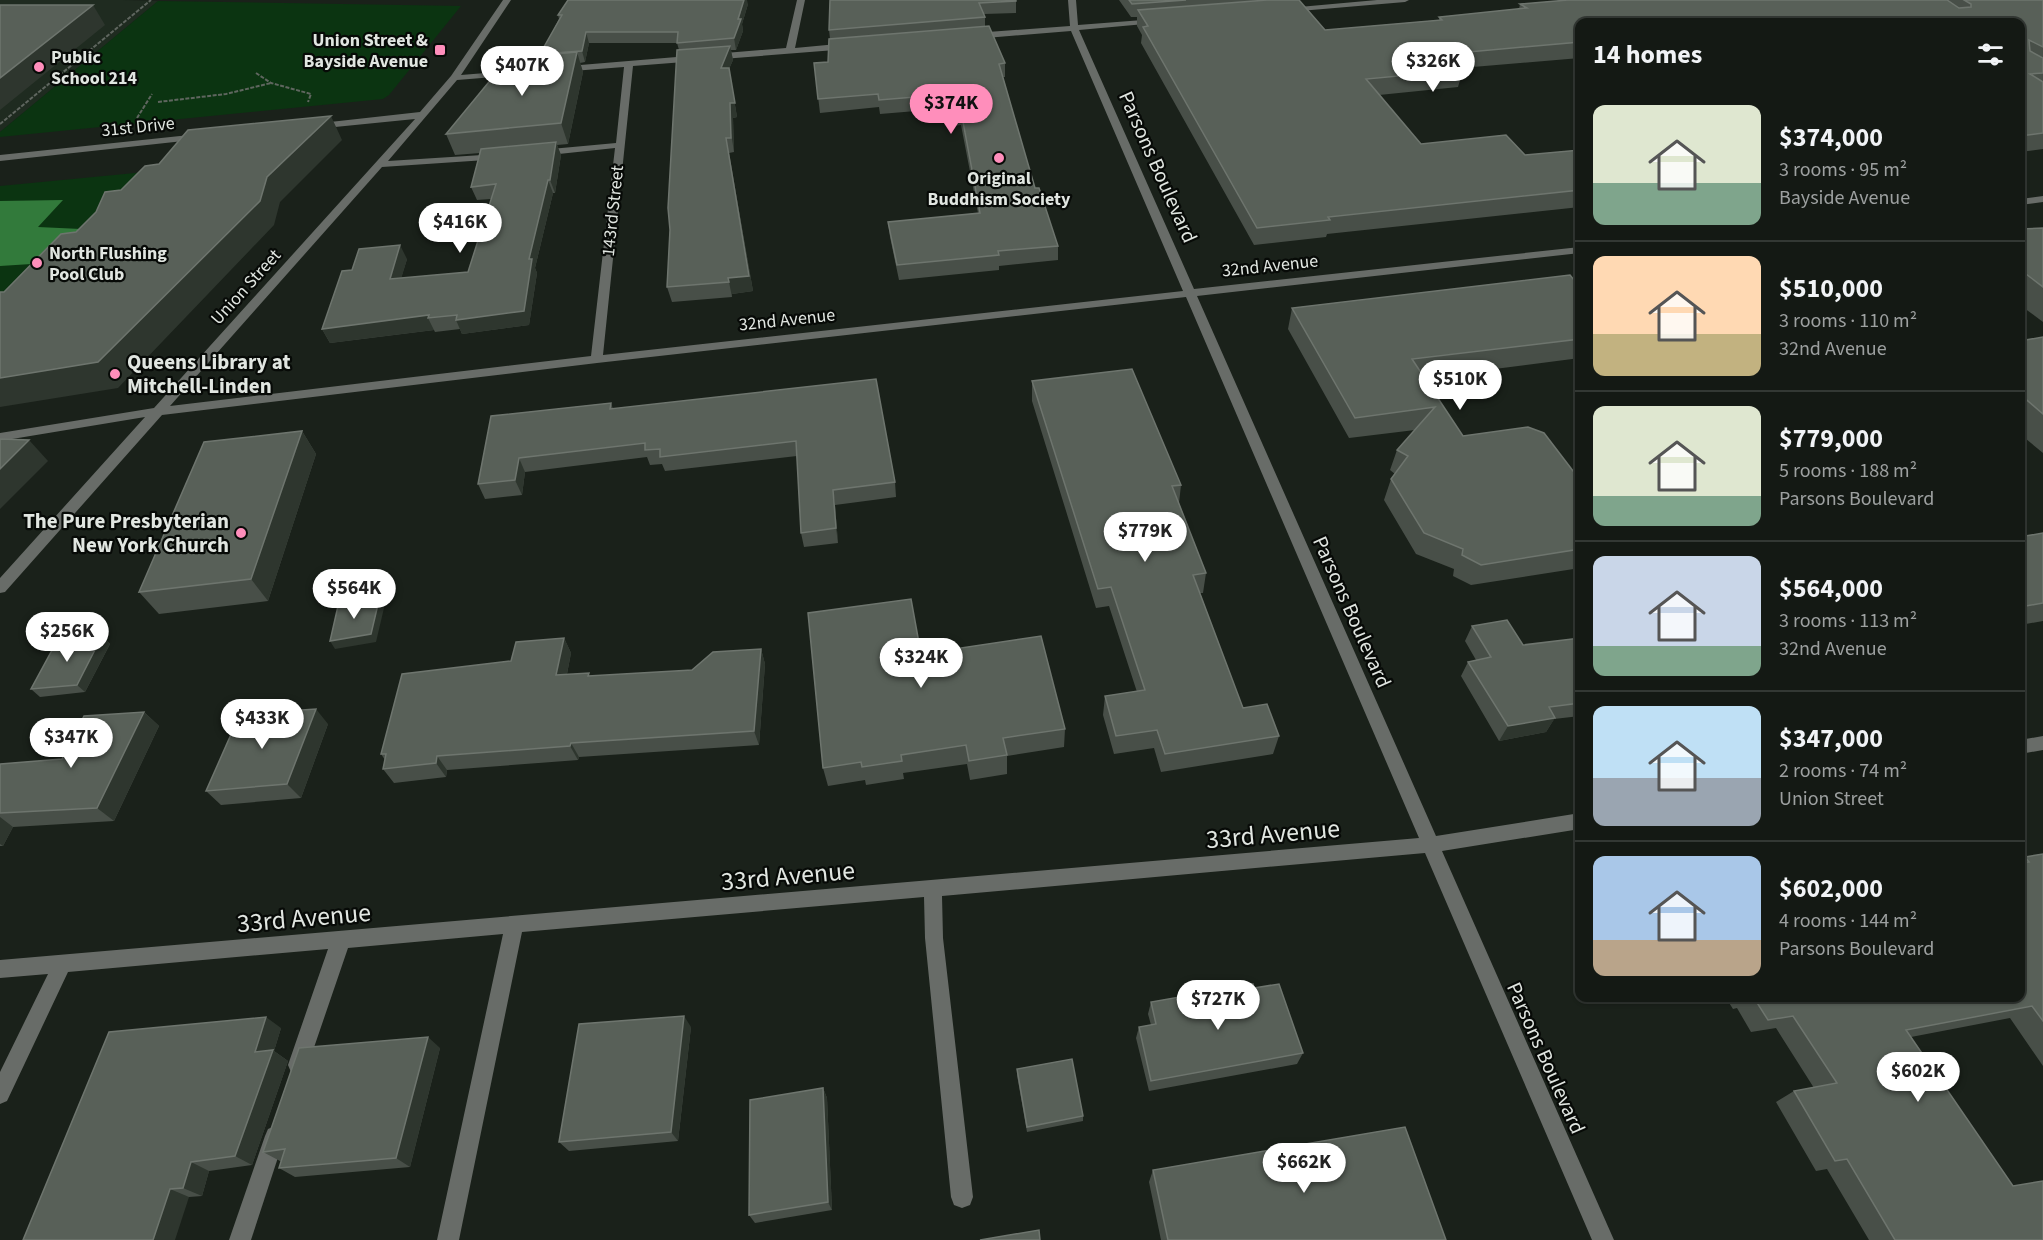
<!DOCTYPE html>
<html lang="en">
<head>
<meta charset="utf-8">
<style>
  body { margin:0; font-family:"Source Sans 3",sans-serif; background:#1d221d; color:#f1f3f6; height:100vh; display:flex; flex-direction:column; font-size:22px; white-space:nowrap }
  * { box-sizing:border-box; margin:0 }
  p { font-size:20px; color:#9da0a0 }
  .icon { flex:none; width:33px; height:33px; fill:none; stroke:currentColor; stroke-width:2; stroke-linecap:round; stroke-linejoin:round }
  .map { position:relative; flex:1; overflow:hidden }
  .sheet { position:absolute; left:1575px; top:18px; width:450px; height:984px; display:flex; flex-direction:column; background:#141914; border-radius:12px; box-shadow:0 2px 4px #0004,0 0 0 2px #333834 }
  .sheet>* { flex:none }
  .price { position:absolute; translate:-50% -51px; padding:0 14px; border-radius:21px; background:#fff; color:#222; font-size:20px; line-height:39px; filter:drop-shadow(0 2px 3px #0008) }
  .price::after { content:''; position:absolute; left:50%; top:36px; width:18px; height:14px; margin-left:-9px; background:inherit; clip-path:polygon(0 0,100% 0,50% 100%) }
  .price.active { background:#ff8ebb; color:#111 }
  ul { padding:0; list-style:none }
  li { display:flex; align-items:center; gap:18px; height:150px; padding:0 18px }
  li+li { border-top:2px solid #333834 }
  li span { display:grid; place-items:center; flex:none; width:168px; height:120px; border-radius:12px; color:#555 }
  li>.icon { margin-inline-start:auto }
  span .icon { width:72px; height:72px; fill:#fffc; stroke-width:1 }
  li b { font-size:26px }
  h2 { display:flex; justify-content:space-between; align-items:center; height:72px; padding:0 18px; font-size:26px }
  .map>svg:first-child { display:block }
</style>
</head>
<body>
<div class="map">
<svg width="2043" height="1240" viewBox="0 0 2043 1240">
  <rect width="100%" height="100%" fill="#1a211a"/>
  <polygon fill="#1f2b20" points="0,0 123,0 158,1 0,132"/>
  <g fill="#0b3411">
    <polygon points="158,1 461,6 389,95 383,99 0,137 0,132"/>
    <polygon points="187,168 0,340 0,186"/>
  </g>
  <polygon fill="#327a3b" points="63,200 38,227 81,229 47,263 0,266 0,201"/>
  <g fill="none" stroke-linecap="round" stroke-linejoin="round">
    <g stroke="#5f665f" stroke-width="2" stroke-dasharray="4 1.5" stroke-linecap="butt">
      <polyline points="256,73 271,83 311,94 308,102"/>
      <polyline points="158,102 226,94 271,83"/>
      <polyline points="137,118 152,94"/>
      <polyline points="0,124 151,0"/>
    </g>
    <g fill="#686c68" fill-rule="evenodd">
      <path d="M503,0H511L461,75L786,48L797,0H805L795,48L848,43L852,46L848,49L633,66L603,355L1183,291L1071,31L974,39L970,36L974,33L1070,26L1068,0H1076L1078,25L1156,19L1160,21L1156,23L1079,30L1194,289L1580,247V253L1197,296L1436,836L1580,813V829L1442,851L1614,1240H1592L1425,853L942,896L943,938L973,1197L970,1205L962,1208L954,1205L951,1197L925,938L924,897L522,932L459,1240H437L503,934L348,948L308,1065L305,1072L298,1075L291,1072L288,1065L328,949L68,972L7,1101L0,1104V1072L48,974L0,978V960L1419,838L1186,297L597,363L162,415L5,592L0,593V578L145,417L0,441V433L154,408L415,119L315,129L310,126L312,124L420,112L451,76ZM624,67L616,143L540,150L535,153L540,156L615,148L591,356L170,406L382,167L501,159V155L498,154L388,161L457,80Z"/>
      <polygon points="1377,0 1409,0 1405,2 1288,12 1284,10 1288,8"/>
      <polygon points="199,134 204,137 202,139 0,161 0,155"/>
      <polygon points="2043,196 2043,202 2020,205 2020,199"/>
      <polygon points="2043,736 2043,750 2020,754 2020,740"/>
      <polygon points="275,1126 282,1129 285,1136 251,1240 229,1240 265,1136 268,1129"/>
    </g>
  </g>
  <g fill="#484f48">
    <polygon points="830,0 1016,0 1016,13 984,14 985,17 985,26 1005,63 1005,77 1003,77 1035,188 1058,246 1058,260 999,266 999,270 899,280 890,237 888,222 978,213 961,125 952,126 949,117 918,120 916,111 880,114 879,107 820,113 814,63 828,62 830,39 829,30"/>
    <polygon points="1119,0 1299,0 1325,30 1439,20 1439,17 1519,9 1520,4 1568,0 2043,0 2043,149 2020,152 2020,22 1580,22 1580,58 1461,68 1463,70 1458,87 1379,95 1421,144 1525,155 1580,150 1580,207 1327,234 1326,237 1254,245 1141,43 1142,35 1137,26 1137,17 1131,17"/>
    <polygon points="748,4 742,24 743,31 736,50 731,50 733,60 729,69 737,117 733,118 734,152 729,153 753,291 732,294 732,297 672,302 667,287 679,50 677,43 589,43 585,62 580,63 583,72 568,144 557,145 561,155 555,193 553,193 535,268 537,273 529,325 462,334 460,329 435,332 434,330 330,343 322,329 352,270 407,259 401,278 468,272 491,199 477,200 471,187 480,153 455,155 446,134 520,75 540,55 559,19 558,15"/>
    <polygon points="2043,228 2043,322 2020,305 2020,229"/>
    <polygon points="1580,279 1580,358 1424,378 1463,436 1580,480 1580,568 1471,585 1453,576 1454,569 1416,554 1384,500 1391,479 1395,474 1390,470 1397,450 1415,430 1349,438 1288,329 1292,308"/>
    <polygon points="2043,337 2043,453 2020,434 2020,341"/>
    <polygon points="876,379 895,482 896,497 835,505 838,543 804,547 801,533 797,456 665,471 662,464 650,465 647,457 525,472 522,495 485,499 478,484 491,416 611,403 613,409"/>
    <polygon points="1032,381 1181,485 1179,503 1206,573 1203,593 1200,593 1243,708 1279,736 1273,754 1161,772 1154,748 1114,754 1103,715 1105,696 1137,692 1109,606 1096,608 1032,401"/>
    <polygon points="302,431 316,454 268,601 159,614 139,592"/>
    <polygon points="2043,533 2043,621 2020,625 2020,537"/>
    <polygon points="1472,626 1523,645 1580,638 1580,716 1554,719 1546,732 1499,741 1461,676 1468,662 1476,660 1465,641"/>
    <polygon points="102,636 110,644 85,692 40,697 31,689"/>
    <polygon points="564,638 571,653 567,674 591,676 692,670 761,649 765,664 759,745 579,757 578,760 447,770 446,777 394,783 383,769 385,760 381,754 511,661"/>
    <polygon points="921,654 1065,729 1064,747 1007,756 1007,774 970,780 967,764 903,773 904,779 866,785 865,780 828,786 823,768"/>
    <polygon points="144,712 159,726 114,821 13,827 3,846 0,846 0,764 62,759"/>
    <polygon points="328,724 301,798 221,805 206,791"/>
    <polygon points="2043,854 2043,1066 2010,1018 1911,1037 2043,1240 1869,1240 1827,1169 1816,1171 1776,1102 1794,1091 1814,1088 1776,1028 1751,1032 1737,1008 1733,1009 1726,998 2020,998 2020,860 2025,857"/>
    <polygon points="1254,988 1303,1053 1297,1064 1149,1091 1136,1038 1139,1027 1151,1025 1148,1014 1151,1002"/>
    <polygon points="691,1027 678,1141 569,1151 559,1142"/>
    <polygon points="281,1028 274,1051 288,1061 252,1165 209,1171 202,1196 189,1197 23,1240"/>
    <polygon points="440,1048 410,1167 295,1177 279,1168 281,1161 280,1161 263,1152"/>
    <polygon points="1017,1069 1083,1116 1083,1121 1027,1132 1017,1075"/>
    <polygon points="823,1088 827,1098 832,1210 755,1223 749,1215"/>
    <polygon points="1153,1170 1446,1240 1161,1240 1149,1182"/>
  </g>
  <g fill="#2e362e">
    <polygon points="744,0 747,0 748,4 742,24 743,31 736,50 734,38"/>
    <polygon points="93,5 105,25 0,110 0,78"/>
    <polygon points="586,32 589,43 585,62 582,51"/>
    <polygon points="730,46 733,60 729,69 737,117 733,118 734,152 721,68"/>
    <polygon points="577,52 583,72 568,144 561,123"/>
    <polygon points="331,116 342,140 280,202 274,225 118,388 0,407 0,378 267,177"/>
    <polygon points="726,138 753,291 732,294 732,297 729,282"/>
    <polygon points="556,142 561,155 555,193 550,180"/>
    <polygon points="548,180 553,193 535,268 537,273 529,325 462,334 456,320 529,259"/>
    <polygon points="400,245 407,259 397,293 390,279"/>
    <polygon points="429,315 428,318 434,330 330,343 322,329"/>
    <polygon points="302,431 316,454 268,601 251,579"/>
    <polygon points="29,440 48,461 0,509 0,469"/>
    <polygon points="519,458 525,472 522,495 515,480"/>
    <polygon points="833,490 835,505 838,543 836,528"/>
    <polygon points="379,600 384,608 376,642 335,649 330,641"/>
    <polygon points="102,636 110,644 85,692 77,685"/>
    <polygon points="564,638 571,653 564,689 556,675"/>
    <polygon points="761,649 765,664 759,745 754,731"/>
    <polygon points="316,709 328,724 301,798 287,784"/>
    <polygon points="144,712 159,726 114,821 97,808"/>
    <polygon points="1555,718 1546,732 1499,741 1508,726"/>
    <polygon points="571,743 579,757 578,760 570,746"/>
    <polygon points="437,756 447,770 446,777 436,763"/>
    <polygon points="0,817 13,827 3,846 0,844"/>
    <polygon points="684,1016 691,1027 678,1141 671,1132"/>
    <polygon points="266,1017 281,1028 274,1051 288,1061 252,1165 235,1156 255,1052"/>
    <polygon points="428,1037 440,1048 410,1167 396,1158"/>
    <polygon points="823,1088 827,1098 832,1210 828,1202"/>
    <polygon points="191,1162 209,1171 202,1196 183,1188"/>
    <polygon points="170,1189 189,1197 175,1240 153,1240"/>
  </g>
  <g fill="#586058" stroke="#6e756e" stroke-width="1.5">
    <polygon points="568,0 744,0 738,19 741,19 734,38 677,43 678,32 586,32 582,51 540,54 562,15 558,15"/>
    <polygon points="830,0 1016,0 1016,1 979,3 985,17 829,30"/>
    <polygon points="1129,0 1186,0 1132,4"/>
    <polygon points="1267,0 1299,0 1325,30 1442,20 1439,17 1527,8 1520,4 1568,0 1947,0 1959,8 1971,7 1971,4 1964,0 2043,0 2043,47 2029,40 2030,51 2043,58 2043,73 2030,74 2043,82 2043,133 2020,136 2020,22 1580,22 1580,42 1446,54 1463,70 1366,79 1421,144 1506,135 1525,155 1580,150 1580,190 1328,217 1330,220 1257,228 1143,27 1148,26 1138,10"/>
    <polygon points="0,5 93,5 0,78"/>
    <polygon points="989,26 1005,63 999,64 1035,188 1039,188 1058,246 998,251 999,255 897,265 888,222 980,213 961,111 951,112 949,104 917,106 915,97 879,100 878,94 818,99 814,63 828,62 829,39"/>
    <polygon points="730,46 721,68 729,68 735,103 730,103 731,138 726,138 749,276 728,278 729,282 667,287 670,230 668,208 677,50"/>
    <polygon points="577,52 561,123 446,134 493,77 520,75 531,56"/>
    <polygon points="331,116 267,177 260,201 98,362 0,378 0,292 4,292 61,234 76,232 96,212 105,192 121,190 145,166 159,164 188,130"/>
    <polygon points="556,142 550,180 548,180 529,259 532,259 524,311 456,320 457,315 428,318 429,315 322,329 342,271 352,270 359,249 400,245 390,279 468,272 496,184 471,187 481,149"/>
    <polygon points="2043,228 2043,287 2022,271 2020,271 2020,229"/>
    <polygon points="1570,275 1574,280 1580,279 1580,339 1412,359 1463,436 1528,427 1544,433 1580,480 1580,549 1481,565 1462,555 1463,549 1424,533 1391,479 1408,456 1397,450 1435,407 1355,418 1292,308"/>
    <polygon points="2043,337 2043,414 2022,396 2020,397 2020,341"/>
    <polygon points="1132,369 1181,485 1172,486 1206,573 1193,575 1243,708 1267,704 1279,736 1165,754 1157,730 1116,736 1105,696 1145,690 1111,587 1098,589 1032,381"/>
    <polygon points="876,379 895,482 833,490 836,528 801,533 796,441 660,457 660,449 645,450 645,443 519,458 515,480 478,484 491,416 611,403 610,409"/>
    <polygon points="302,431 251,579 139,592 204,442"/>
    <polygon points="0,439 29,440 0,469"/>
    <polygon points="2043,533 2043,603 2020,607 2020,537"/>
    <polygon points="911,599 921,654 1041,636 1065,729 1003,738 1007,755 969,761 966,745 901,755 902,761 862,767 861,762 823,768 808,613"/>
    <polygon points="379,600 371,634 330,641 338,606"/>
    <polygon points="1507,620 1523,645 1580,638 1580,703 1549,707 1555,718 1508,726 1468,662 1491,657 1472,626"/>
    <polygon points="102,636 77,685 31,689 57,641"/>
    <polygon points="564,638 556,675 589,673 588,676 692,670 713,652 761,649 754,731 571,743 570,746 437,756 436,763 383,769 386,754 381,754 402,674 511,661 516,642"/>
    <polygon points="316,709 287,784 206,791 240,714"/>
    <polygon points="144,712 97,808 0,813 0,764 62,759 84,716"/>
    <polygon points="2043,854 2043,1021 2032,1006 1906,1030 2013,1186 2043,1181 2043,1240 1895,1240 1847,1159 1835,1161 1794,1091 1837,1083 1793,1016 1768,1020 1754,998 2020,998 2020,863 2029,862 2025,857"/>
    <polygon points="1253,984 1254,988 1279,984 1303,1053 1151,1081 1139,1027 1156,1024 1151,1002"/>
    <polygon points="684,1016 671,1132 559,1142 579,1024"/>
    <polygon points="266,1017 255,1052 273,1050 235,1156 191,1162 183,1188 170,1189 153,1240 23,1240 109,1032"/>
    <polygon points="428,1037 396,1158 279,1168 285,1149 263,1152 299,1048"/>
    <polygon points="1072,1059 1083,1116 1027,1127 1017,1069"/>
    <polygon points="823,1088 828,1202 749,1215 750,1100"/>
    <polygon points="1405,1127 1446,1240 1168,1240 1153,1170"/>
    <polygon points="1039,1230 1040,1240 980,1240"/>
  </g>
  <g fill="#ff8ebb" stroke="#070a07" stroke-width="2">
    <rect x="434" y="44" width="12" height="12" rx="3"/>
    <circle cx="39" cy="67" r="6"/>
    <circle cx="999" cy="158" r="6"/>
    <circle cx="37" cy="263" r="6"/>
    <circle cx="115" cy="374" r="6"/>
    <circle cx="241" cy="533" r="6"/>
  </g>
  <g text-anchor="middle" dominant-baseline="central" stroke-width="4.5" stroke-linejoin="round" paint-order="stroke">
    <g font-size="18" font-weight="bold" fill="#e1e6e1" stroke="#070a07" text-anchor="start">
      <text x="428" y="40" text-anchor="end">Union Street &amp;<tspan x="428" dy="21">Bayside Avenue</tspan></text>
      <text x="51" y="57">Public<tspan x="51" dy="21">School 214</tspan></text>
      <text x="999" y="178" text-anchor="middle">Original<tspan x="999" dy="21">Buddhism Society</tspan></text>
      <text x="49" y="253">North Flushing<tspan x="49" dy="21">Pool Club</tspan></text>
    </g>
    <g font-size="18" fill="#e1e6e1" stroke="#070a07">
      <text transform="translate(138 127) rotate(-6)">31st Drive</text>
      <text transform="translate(613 211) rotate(-84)">143rd Street</text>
      <text transform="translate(1270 266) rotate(-6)">32nd Avenue</text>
      <text transform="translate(246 287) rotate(-48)">Union Street</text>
      <text transform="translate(787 320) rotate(-6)">32nd Avenue</text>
    </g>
    <g font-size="21" fill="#e1e6e1" stroke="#070a07">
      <text transform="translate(1158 167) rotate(66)">Parsons Boulevard</text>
      <text transform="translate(1352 612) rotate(66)">Parsons Boulevard</text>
      <text transform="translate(1546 1058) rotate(66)">Parsons Boulevard</text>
    </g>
    <g font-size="21" font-weight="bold" fill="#e1e6e1" stroke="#070a07" text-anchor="start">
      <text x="127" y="362">Queens Library at<tspan x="127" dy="24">Mitchell-Linden</tspan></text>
      <text x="229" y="521" text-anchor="end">The Pure Presbyterian<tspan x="229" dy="24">New York Church</tspan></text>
    </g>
    <g font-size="26" fill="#e1e6e1" stroke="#070a07">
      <text transform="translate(1273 834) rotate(-5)">33rd Avenue</text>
      <text transform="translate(788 876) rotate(-5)">33rd Avenue</text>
      <text transform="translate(304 918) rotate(-5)">33rd Avenue</text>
    </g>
  </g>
</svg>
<b class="price" style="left:1433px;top:93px">$326K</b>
<b class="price" style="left:522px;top:97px">$407K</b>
<b class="price active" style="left:951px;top:135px">$374K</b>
<b class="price" style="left:460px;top:254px">$416K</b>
<b class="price" style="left:1460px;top:411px">$510K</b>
<b class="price" style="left:1145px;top:563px">$779K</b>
<b class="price" style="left:354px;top:620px">$564K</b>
<b class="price" style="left:67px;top:663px">$256K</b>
<b class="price" style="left:921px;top:689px">$324K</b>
<b class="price" style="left:262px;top:750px">$433K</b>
<b class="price" style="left:71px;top:769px">$347K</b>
<b class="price" style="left:1218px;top:1031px">$727K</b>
<b class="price" style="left:1918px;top:1103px">$602K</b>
<b class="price" style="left:1304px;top:1194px">$662K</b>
<section class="sheet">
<h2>14 homes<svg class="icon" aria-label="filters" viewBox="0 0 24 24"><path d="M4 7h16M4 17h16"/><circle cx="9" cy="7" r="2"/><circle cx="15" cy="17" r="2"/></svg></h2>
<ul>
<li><span style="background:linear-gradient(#dfe7d0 65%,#7fa58c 0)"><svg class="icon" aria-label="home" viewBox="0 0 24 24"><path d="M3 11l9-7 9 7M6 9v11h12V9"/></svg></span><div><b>$374,000</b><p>3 rooms · 95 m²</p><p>Bayside Avenue</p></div></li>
<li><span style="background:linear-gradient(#ffd9b3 65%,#c2b280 0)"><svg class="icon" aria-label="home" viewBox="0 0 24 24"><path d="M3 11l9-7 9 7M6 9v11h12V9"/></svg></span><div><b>$510,000</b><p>3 rooms · 110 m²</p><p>32nd Avenue</p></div></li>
<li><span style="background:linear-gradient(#dfe7d0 75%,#7fa58c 0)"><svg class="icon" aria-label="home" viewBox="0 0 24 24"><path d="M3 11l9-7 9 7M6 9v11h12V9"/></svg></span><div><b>$779,000</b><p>5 rooms · 188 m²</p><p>Parsons Boulevard</p></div></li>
<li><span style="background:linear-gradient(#c9d6e8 75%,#7fa58c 0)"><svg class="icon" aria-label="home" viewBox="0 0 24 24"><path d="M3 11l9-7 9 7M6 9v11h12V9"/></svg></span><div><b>$564,000</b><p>3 rooms · 113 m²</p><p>32nd Avenue</p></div></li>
<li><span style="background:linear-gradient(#bfe0f5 60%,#9aa5b1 0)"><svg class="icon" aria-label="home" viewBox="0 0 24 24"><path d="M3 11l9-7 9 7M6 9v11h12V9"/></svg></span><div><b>$347,000</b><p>2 rooms · 74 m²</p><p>Union Street</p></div></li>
<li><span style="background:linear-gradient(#a9c7e8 70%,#b9a48a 0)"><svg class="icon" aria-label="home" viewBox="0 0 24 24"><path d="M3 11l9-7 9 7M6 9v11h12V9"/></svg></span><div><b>$602,000</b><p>4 rooms · 144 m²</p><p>Parsons Boulevard</p></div></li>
</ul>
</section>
</div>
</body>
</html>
